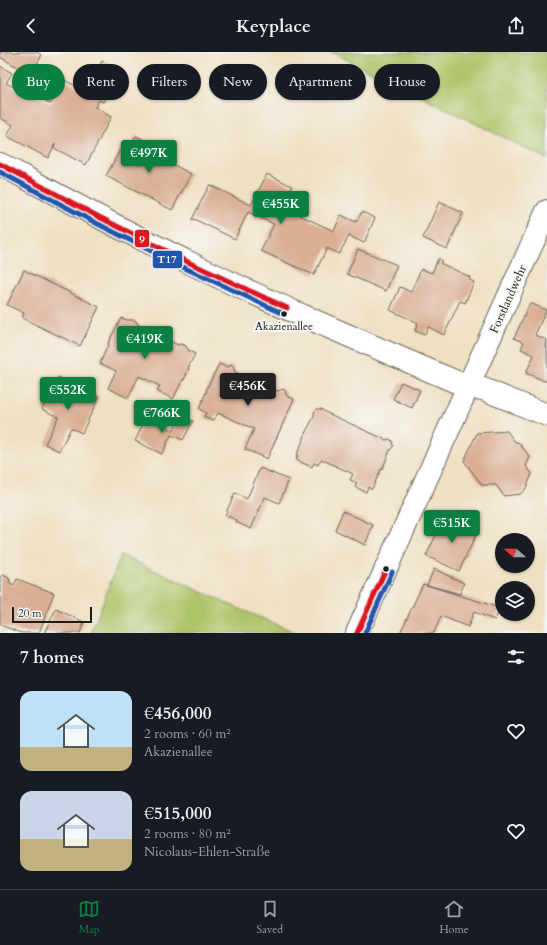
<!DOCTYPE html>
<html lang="en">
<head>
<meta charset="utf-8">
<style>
  body { margin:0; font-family:Cardo,serif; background:#242831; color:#f1f3f6; height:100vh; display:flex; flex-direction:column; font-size:15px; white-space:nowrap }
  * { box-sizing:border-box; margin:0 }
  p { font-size:13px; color:#9ea1a6 }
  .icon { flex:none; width:22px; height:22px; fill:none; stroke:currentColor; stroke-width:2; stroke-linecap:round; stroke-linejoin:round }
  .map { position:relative; height:581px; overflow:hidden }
  .sheet { display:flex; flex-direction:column; background:#171b24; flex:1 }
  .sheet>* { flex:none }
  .hud { position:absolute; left:12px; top:12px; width:523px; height:36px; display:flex; gap:8px }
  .needle { width:26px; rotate:290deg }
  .controls { position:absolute; left:495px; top:481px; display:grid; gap:8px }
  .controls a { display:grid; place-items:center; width:40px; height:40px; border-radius:50%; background:#171b24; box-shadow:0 1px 3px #0004; font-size:20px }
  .scale { position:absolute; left:12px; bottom:10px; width:80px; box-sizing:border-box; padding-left:4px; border:2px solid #1c1c1c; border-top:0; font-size:11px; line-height:14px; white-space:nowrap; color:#1c1c1c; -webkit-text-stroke:3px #f6f6f2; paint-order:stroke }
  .price { position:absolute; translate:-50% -34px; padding:0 9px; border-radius:4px; background:#0b8043; color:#fff; font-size:13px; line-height:26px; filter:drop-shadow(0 1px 2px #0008) }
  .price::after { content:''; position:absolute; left:50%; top:24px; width:12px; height:9px; margin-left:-6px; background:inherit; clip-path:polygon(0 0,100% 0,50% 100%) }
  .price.current { background:#222; color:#fff }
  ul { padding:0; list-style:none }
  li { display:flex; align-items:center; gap:12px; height:100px; padding:0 20px }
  li span { display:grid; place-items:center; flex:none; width:112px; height:80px; border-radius:12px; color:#555 }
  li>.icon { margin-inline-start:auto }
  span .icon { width:48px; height:48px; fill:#fffc; stroke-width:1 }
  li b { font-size:17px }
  h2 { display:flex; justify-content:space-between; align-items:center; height:48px; padding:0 20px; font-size:17px }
  .chip { padding:0 14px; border-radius:18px; background:#171b24; box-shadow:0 1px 3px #0004; font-size:14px; line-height:36px }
  .chip.current { background:#0b8043; color:#fff }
  header { display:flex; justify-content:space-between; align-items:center; height:52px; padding:0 20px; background:#171b24; font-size:18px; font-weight:600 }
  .dock { display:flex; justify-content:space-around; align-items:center; height:56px; border-top:1px solid #363941; background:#171b24; font-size:11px; color:#9ea1a6 }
  .dock a { display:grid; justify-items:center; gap:2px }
  .dock .current { color:#0b8043 }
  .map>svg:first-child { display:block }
</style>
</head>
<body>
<header><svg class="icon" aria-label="back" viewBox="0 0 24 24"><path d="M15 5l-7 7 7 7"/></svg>Keyplace<svg class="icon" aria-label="share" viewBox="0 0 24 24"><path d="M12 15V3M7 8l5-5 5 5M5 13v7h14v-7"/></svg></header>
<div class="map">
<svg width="547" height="581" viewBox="0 0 547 581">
  <rect width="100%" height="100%" fill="#f6f6f2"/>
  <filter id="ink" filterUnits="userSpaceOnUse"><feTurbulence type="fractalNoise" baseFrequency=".025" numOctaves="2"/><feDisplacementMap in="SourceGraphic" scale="8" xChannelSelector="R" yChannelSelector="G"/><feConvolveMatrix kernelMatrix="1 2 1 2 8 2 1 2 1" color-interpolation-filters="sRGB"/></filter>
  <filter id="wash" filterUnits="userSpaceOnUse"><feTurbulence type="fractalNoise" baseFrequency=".012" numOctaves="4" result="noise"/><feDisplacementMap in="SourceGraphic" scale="16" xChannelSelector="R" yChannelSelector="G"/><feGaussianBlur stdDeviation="0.9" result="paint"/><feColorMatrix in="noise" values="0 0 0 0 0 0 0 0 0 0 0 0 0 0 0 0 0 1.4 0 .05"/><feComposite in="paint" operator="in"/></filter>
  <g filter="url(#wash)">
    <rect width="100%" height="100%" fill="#f0e0c3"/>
    <g fill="#aec469" stroke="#657042">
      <polygon points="331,0 547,0 547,107"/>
      <polygon points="121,503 226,551 297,581 91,581"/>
    </g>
    <g id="blocks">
      <g fill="#daaf94">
        <polygon points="0,0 36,0 42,3 31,23 0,5"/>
        <polygon points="102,9 121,19 103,50 99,48 95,55 111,65 86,113 54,96 55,92 48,106 7,84 13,73 0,66 0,14 12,21 6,31 25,41 27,39 51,52 64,28 84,38 92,26 93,27"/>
        <polygon points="136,84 161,97 157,104 191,122 172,158 106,124 120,98 127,101"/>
        <polygon points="267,122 292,134 282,155 334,179 341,163 356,170 362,160 375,166 364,191 349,184 339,202 327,196 314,223 261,199 274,172 248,160 235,187 194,167 191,169 210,132 210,133 251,153"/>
        <polygon points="439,150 463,161 447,197 423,186"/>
        <polygon points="358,197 397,213 386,239 347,222"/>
        <polygon points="438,207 442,209 440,211 470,225 469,228 474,230 465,251 460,249 444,283 428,275 424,283 415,279 418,271 390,258 400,235 411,240 421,217 432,221"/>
        <polygon points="24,218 99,255 80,294 22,266 24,261 7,253"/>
        <polygon points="530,251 546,258 535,283 547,288 546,295 547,295 547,330 526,321 534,303 521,297 524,290 514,286"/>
        <polygon points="121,266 127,268 133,268 136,269 139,274 178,293 181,292 186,294 189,299 195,302 188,316 189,316 184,328 183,327 173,347 157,339 160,334 139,324 128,346 108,336 116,319 100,311 109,291 108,291"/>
        <polygon points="219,312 226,315 233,313 235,320 277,339 284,337 287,344 294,347 267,407 245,397 254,377 218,361 213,369 204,365 206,361 199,357 207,338 206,338"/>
        <polygon points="58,325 99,345 82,381 71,376 59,399 45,392 58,365 42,357"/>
        <polygon points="401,330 420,338 412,356 393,347"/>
        <polygon points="317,357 321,357 325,360 386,388 390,387 392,389 393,393 393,395 390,398 382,418 381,417 372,437 368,435 366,440 355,435 357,431 350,428 353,422 321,407 318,413 314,411 312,415 296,408 298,404 296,404 305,384 304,383 310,372 314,365 314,360"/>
        <polygon points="181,363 193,369 183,388 171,383 162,402 135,389 146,366 173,379"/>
        <polygon points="507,379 515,390 518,390 530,405 526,414 532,422 525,438 520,442 504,444 496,433 482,433 464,409 477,381"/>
        <polygon points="260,416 289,428 279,451 265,445 251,477 236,470 237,468 225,463 235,441 247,447"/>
        <polygon points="343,459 373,473 365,493 335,478"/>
        <polygon points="445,464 478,479 459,519 426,504"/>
        <polygon points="434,517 464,531 460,542 427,533"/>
        <polygon points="3,523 9,526 10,532 14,534 17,527 54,541 39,581 22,581 0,573 0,525"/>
        <polygon points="423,532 452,541 500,556 495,568 474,560 468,575 441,564 434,581 400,581"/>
        <polygon points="56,557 84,570 80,581 44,581"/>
      </g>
    </g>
  </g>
  <g filter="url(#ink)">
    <use href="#blocks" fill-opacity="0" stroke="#666156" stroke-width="1"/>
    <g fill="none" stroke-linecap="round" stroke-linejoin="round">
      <g stroke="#666156" stroke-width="24">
        <g id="minor">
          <path d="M0,112C63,146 125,180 190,211C281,256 375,295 468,335L483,337L547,363"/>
          <polyline points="357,581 547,159"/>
        </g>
      </g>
      <use href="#minor" stroke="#fff" stroke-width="22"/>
      <g stroke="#f6f6f2" stroke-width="8">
        <g id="bus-1">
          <polyline points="0,112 99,165 190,211 287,256"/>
          <polyline points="357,581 386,517"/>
        </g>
      </g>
      <g stroke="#f6f6f2" stroke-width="8">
        <g id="bus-2">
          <polyline points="0,120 96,171 187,217 284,262"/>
          <polyline points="365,581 392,520"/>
        </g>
      </g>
      <use href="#bus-1" stroke="#d91920" stroke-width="5"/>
      <use href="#bus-2" stroke="#2056ae" stroke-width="5"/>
    </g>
  </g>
  <g fill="#1c1c1c" stroke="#f6f6f2" stroke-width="1.5">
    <circle cx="284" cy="262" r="3.5"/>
    <circle cx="386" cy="517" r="3.5"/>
  </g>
  <g text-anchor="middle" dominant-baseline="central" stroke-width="4" stroke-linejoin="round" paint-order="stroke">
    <g font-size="11" fill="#1c1c1c" stroke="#f6f6f2">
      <text x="284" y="274">Akazienallee</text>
    </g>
    <g font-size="12" fill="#1c1c1c" stroke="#f6f6f2">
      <text transform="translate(508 247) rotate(-66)">Forstlandwehr</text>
    </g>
  </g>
  <g stroke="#f6f6f2" stroke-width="1.5">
    <rect x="134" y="177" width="16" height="19" rx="4" fill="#d91920"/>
    <rect x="152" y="198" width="31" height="19" rx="4" fill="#2056ae"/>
  </g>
  <g font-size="11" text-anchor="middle" font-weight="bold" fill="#fff">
    <text x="142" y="191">9</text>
    <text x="167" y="211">T17</text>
  </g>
</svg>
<div class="controls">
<a><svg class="needle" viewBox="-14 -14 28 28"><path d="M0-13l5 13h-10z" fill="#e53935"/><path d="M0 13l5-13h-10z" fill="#9ea1a6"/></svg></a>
<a><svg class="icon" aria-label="layers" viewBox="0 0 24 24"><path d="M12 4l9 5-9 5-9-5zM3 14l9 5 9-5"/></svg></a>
</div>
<div class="scale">20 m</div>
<b class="price" style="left:149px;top:122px">€497K</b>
<b class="price" style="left:281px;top:173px">€455K</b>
<b class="price" style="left:145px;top:308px">€419K</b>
<b class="price current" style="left:248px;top:355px">€456K</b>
<b class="price" style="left:68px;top:359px">€552K</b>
<b class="price" style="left:162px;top:382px">€766K</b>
<b class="price" style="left:452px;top:492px">€515K</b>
<div class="hud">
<a class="chip current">Buy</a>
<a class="chip">Rent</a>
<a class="chip">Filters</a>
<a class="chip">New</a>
<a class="chip">Apartment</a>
<a class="chip">House</a>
</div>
</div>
<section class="sheet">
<h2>7 homes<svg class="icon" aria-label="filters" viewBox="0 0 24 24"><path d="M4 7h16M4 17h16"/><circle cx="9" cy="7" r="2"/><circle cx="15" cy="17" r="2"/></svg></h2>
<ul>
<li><span style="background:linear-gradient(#bfe0f5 70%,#c2b280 0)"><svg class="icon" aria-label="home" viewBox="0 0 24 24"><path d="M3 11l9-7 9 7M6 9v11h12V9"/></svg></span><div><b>€456,000</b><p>2 rooms · 60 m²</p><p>Akazienallee</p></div><svg class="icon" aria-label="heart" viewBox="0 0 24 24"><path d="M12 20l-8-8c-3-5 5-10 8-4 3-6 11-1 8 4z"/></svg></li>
<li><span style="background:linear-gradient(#c9d6e8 60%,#c2b280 0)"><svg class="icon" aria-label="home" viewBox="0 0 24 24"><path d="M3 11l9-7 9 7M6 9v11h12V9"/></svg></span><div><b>€515,000</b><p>2 rooms · 80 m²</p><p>Nicolaus-Ehlen-Straße</p></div><svg class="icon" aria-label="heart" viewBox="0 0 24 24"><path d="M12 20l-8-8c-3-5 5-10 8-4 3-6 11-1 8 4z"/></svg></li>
</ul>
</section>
<nav class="dock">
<a class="current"><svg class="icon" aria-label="map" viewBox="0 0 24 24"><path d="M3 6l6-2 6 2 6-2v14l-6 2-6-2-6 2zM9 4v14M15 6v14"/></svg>Map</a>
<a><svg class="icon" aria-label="saved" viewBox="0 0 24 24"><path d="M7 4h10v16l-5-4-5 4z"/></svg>Saved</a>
<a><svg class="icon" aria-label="home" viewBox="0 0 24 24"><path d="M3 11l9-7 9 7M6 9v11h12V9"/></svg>Home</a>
</nav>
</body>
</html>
